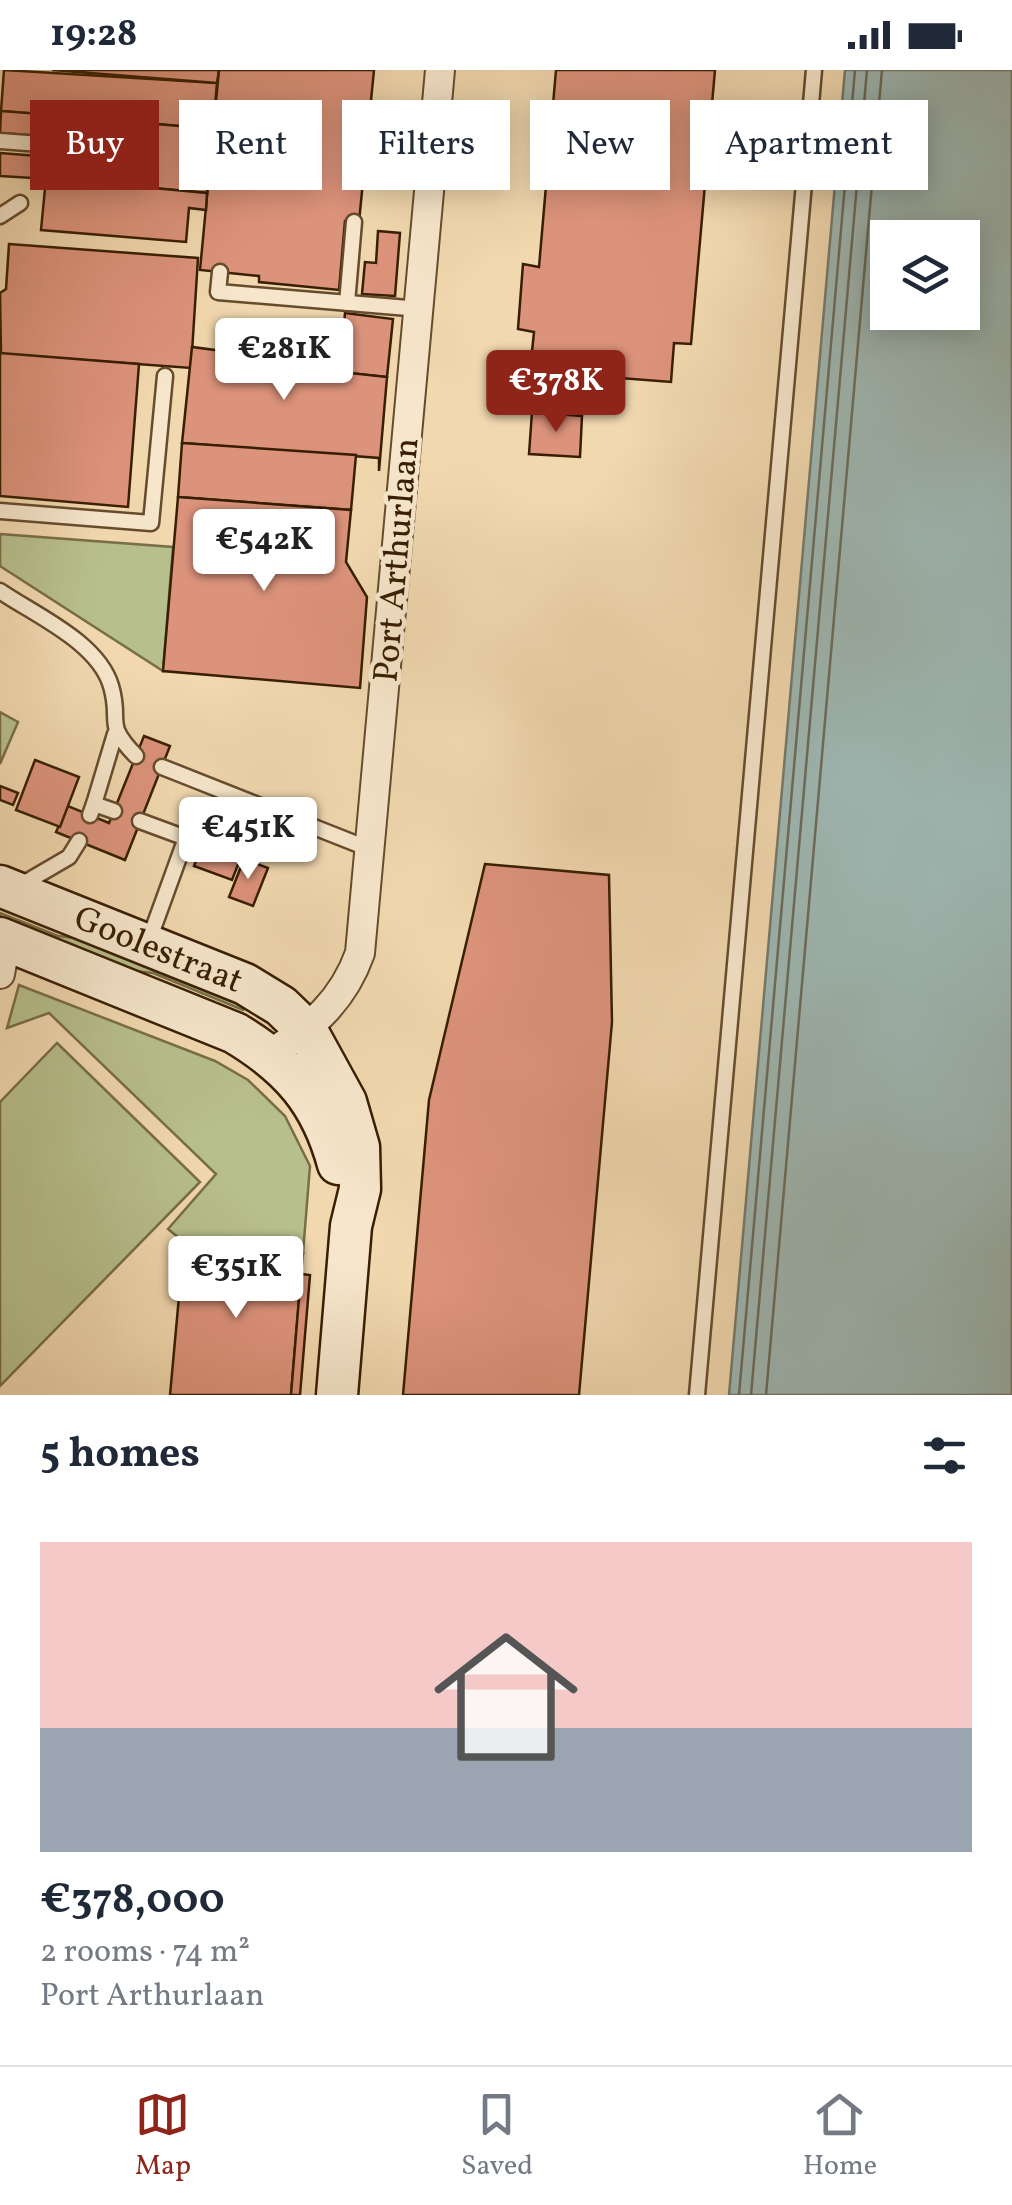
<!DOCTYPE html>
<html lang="en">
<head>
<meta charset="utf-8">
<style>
  body { margin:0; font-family:Vollkorn,serif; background:#f6f6f7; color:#1f2937; height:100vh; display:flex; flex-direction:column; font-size:38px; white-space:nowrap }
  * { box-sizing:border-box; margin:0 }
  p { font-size:32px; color:#747a83 }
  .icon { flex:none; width:55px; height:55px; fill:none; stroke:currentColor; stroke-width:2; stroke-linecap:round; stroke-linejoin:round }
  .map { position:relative; height:1325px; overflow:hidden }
  .panel { display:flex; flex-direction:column; background:#fff; flex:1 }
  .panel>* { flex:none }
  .banner { position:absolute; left:30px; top:30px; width:952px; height:90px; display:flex; gap:20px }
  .buttons { position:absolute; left:870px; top:150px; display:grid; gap:20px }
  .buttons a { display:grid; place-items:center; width:110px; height:110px; border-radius:0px; background:#fff; box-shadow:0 5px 25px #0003; font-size:50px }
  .price { position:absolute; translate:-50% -85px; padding:0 22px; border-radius:10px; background:#fff; color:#222; font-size:32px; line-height:65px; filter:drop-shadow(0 2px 5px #0008) }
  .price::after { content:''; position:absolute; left:50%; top:60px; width:30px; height:22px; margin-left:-15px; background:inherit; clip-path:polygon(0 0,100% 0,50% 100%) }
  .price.selected { background:#8f2418; color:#fff }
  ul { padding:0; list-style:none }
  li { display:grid; align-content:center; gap:20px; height:530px; padding:0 40px }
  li+li { border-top:2px solid #e0e1e3 }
  li span { display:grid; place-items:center; height:310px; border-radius:0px; color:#555 }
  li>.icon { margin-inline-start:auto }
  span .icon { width:180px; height:180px; fill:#fffc; stroke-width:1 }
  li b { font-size:42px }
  h2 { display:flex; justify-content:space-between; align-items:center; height:120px; padding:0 40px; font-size:42px }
  .pill { padding:0 35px; border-radius:0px; background:#fff; box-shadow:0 5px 25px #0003; font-size:35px; line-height:90px }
  .pill.selected { background:#8f2418; color:#fff }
  .status { display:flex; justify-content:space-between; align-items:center; height:70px; padding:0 50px; background:#fff; direction:ltr }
  .status svg { height:28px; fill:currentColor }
  .tab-bar { display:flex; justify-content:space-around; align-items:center; height:140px; border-top:2px solid #e0e1e3; background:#fff; font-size:28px; color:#747a83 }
  .tab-bar a { display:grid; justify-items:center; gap:5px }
  .tab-bar .selected { color:#8f2418 }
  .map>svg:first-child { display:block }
</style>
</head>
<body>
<div class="status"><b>19:28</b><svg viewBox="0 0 49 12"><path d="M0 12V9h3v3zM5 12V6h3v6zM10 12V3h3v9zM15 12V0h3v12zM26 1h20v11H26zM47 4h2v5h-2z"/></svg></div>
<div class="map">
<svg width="1012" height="1325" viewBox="0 0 1012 1325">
  <rect width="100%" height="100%" fill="#f1d8af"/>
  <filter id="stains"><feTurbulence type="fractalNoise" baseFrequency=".002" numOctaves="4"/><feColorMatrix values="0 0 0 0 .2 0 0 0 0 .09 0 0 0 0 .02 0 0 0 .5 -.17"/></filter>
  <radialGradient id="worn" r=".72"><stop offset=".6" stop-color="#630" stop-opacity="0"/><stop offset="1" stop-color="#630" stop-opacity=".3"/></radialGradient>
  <g fill="#b7bf8c" stroke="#786e47" stroke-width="2.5">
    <polygon points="0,464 173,477 163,601 0,496"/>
    <polygon points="0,642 18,652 0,694"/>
    <polygon points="0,843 58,866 101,871 245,936 243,940 153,903 108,898 0,854"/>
    <polygon points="19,915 215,991 248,1010 285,1046 310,1096 303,1183 184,1172 168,1159 216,1104 49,943 7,958"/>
    <polygon points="57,973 200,1112 0,1316 0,1032"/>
  </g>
  <path fill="#9eb8b4" stroke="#757a6d" stroke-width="2.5" fill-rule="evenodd" d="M845,0H1012V1325H729ZM888,168H962V242H888Z"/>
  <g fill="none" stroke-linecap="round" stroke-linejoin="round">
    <g stroke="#6b6b5b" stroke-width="2.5">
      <polyline points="739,1325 855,0"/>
      <polyline points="751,1325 867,0"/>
      <polyline points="766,1325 882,0"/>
    </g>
  </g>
  <g fill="#dc937b" stroke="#381e02" stroke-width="2.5">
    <polygon points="4,0 217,13 213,59 1,41"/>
    <polygon points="52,0 219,0 217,13"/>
    <polygon points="219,0 374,0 359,152 345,151 339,220 259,212 259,206 200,200"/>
    <polygon points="556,0 715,0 691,274 674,273 671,312 530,301 534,262 518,259 523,194 539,197"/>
    <polygon points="1,41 55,45 53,67 0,63"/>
    <polygon points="55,45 213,59 207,123 49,109"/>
    <polygon points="0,83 51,87 49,109 0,106"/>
    <polygon points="46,108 207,123 206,140 189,138 186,172 41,160"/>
    <polygon points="378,161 400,163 395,226 362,224 365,192 376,193"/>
    <polygon points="9,174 198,188 191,298 1,284 0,223 6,219"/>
    <polygon points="345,243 393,249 387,307 340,302"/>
    <polygon points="277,274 342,279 340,302 387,307 379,401 379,388 182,373 192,277 276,288"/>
    <polygon points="0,283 139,294 128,437 0,426"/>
    <polygon points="532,342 582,346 580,387 529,384"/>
    <polygon points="182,373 356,385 351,440 178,427"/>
    <polygon points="178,427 351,440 346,492 367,527 360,618 163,601"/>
    <polygon points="144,666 170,676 125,790 56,762 68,736 109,753"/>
    <polygon points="35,690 79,707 60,757 16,740"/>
    <polygon points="0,716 18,723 13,735 0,730"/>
    <polygon points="203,773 241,787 232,810 194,796"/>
    <polygon points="244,789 268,798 253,836 229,827"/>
    <polygon points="485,794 609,805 612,952 579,1325 403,1325 429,1030"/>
    <polygon points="184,1172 303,1183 291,1325 170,1325"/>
    <polygon points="301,1204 310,1205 300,1325 291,1325"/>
  </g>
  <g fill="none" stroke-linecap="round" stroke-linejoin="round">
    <g stroke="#664c2d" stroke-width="19">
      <g id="lane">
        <polyline points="0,71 40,74"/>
        <polyline points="0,146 20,133"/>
        <polyline points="220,202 218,222 420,239"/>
        <polyline points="347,233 354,152"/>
        <polyline points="0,441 151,453 165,306"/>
        <path d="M0,521C35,545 98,572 111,616C122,653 103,652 136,686"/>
        <polyline points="162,697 372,780"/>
        <polyline points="94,734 115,664"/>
        <polyline points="90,745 94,734 114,741"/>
        <polyline points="140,751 186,768 149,870"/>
        <polyline points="21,815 69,787 79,771"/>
        <polyline points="697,1325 814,0"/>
      </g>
    </g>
    <g stroke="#664c2d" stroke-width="32">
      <g id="street">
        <polyline points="0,904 6,871"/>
        <path d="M270,984C312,957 343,931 360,883L440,0"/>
      </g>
    </g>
    <g stroke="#381e02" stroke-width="45">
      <g id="secondary">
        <polyline points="0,816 245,914 281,936 307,961 346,1032 359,1077 360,1119 351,1156 337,1325"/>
        <path d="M0,868L235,963C290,996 321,1031 338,1094"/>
      </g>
    </g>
    <use href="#lane" stroke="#f6e6cb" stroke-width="14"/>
    <use href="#street" stroke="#f6e6cb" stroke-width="28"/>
    <use href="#secondary" stroke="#f6e6cb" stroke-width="40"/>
  </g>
  <g text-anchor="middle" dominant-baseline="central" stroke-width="9" stroke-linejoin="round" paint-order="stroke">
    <g font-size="35" fill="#381e02" stroke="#f6e6cb">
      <text transform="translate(398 490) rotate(-85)">Port Arthurlaan</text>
      <text transform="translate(158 881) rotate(22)">Goolestraat</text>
    </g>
  </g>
  <rect width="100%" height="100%" filter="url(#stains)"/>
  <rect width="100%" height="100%" fill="url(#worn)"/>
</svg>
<div class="buttons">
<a><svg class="icon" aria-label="layers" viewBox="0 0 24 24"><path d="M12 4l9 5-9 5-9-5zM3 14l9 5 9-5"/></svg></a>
</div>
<b class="price" style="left:284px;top:333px">€281K</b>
<b class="price selected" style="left:556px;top:365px">€378K</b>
<b class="price" style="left:264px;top:524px">€542K</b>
<b class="price" style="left:248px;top:812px">€451K</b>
<b class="price" style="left:236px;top:1251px">€351K</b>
<div class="banner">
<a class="pill selected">Buy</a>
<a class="pill">Rent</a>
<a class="pill">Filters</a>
<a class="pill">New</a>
<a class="pill">Apartment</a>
</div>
</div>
<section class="panel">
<h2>5 homes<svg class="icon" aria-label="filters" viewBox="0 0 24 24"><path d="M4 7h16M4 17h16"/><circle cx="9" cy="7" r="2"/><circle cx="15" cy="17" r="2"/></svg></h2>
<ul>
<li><span style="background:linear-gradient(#f6c9c9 60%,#9aa5b1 0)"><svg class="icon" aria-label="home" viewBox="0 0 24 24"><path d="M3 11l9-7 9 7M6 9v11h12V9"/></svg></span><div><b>€378,000</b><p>2 rooms · 74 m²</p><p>Port Arthurlaan</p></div></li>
</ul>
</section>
<nav class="tab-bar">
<a class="selected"><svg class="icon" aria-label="map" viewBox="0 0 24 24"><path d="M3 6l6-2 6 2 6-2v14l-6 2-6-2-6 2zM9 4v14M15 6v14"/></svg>Map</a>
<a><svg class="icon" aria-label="saved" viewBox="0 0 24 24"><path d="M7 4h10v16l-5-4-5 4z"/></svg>Saved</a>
<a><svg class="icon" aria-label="home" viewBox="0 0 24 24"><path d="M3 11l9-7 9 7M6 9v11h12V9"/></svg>Home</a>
</nav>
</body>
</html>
